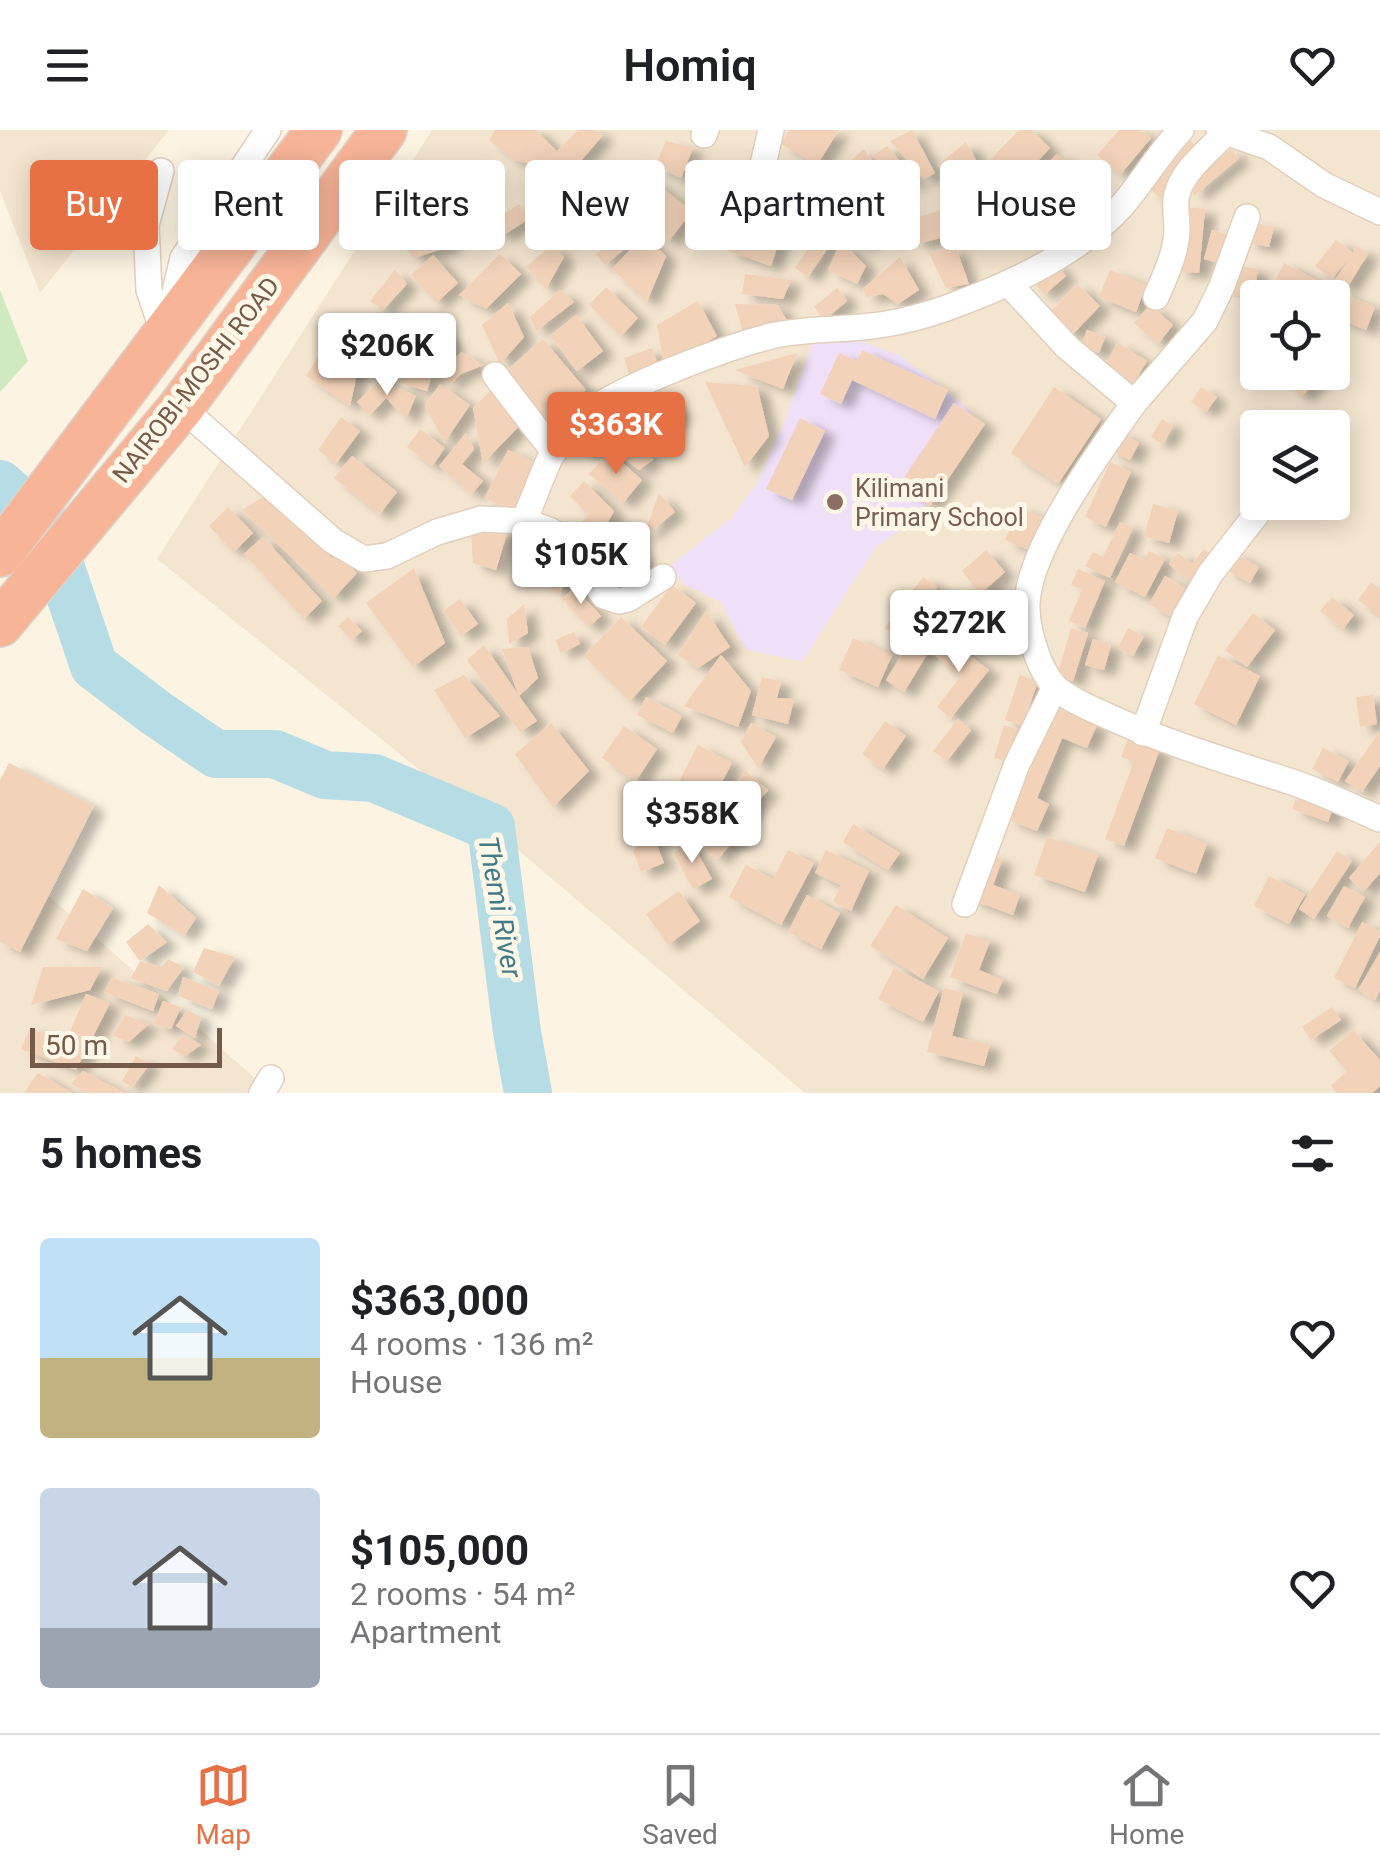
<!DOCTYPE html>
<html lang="en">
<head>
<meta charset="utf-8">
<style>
  body { margin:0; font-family:Roboto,sans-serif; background:#f6f6f6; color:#202124; height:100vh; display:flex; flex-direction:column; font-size:38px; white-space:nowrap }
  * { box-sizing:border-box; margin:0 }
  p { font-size:32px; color:#757577 }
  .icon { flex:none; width:55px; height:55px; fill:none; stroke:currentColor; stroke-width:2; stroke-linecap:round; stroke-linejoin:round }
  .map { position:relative; height:963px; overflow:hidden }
  .details { display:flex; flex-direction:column; background:#fff; flex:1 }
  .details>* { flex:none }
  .top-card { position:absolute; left:30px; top:30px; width:1320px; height:90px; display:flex; gap:20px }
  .controls { position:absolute; left:1240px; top:150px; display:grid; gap:20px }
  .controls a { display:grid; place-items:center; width:110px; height:110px; border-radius:10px; background:#fff; box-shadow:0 5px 25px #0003; font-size:50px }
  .scale { position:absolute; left:30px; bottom:25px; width:192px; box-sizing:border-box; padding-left:10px; border:5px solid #745a48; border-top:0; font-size:28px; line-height:35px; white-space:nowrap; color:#745a48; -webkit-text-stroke:8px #fff7e8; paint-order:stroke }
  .price { position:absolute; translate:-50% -85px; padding:0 22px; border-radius:10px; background:#fff; color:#222; font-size:32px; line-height:65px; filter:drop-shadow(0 2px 5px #0008) }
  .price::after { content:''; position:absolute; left:50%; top:60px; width:30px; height:22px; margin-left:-15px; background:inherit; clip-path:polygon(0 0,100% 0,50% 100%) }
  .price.active { background:#e87045; color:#fff }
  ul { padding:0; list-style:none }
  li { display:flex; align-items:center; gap:30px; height:250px; padding:0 40px }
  li span { display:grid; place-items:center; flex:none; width:280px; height:200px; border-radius:10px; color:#555 }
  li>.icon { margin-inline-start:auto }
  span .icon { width:120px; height:120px; fill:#fffc; stroke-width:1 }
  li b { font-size:42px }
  h2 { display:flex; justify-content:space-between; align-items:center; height:120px; padding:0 40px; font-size:42px }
  .chip { padding:0 35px; border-radius:10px; background:#fff; box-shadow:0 5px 25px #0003; font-size:35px; line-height:90px }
  .chip.active { background:#e87045; color:#fff }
  header { display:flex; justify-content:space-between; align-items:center; height:130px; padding:0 40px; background:#fff; font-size:45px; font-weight:600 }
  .tabs { display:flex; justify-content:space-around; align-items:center; height:140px; border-top:2px solid #e0e0e0; background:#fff; font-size:28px; color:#757577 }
  .tabs a { display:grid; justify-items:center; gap:5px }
  .tabs .active { color:#e87045 }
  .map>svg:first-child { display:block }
</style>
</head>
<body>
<header><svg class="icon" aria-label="menu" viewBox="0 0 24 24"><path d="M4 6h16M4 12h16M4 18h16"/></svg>Homiq<svg class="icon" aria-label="heart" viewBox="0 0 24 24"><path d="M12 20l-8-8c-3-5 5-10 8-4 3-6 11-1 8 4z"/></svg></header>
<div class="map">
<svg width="1380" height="963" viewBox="0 0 1380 963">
  <defs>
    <filter id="shadow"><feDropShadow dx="11" dy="6" stdDeviation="5" flood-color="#0004"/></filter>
  </defs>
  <rect width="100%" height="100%" fill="#fcf3e2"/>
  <g fill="#f4e5d0" fill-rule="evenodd">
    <polygon points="0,0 169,0 40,163 0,61"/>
    <path d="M432,0H1380V963H805L491,697L157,429ZM1258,168H1332V242H1258ZM1258,298H1332V372H1258Z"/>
    <polygon points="0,723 272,963 0,963"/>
  </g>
  <polygon fill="#f0dff8" points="849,207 901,226 972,282 938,358 914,391 875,418 802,532 745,519 721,472 685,455 669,437 732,387 756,355 784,293 813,212"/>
  <polygon fill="#cfeac0" points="0,160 28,231 0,262"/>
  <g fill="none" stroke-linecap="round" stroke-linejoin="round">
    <polyline stroke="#b6dde6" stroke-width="48" points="0,354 46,394 94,536 156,583 216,624 275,624 325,645 374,648 491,697 517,902 528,963"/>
  </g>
  <g fill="#f2d2b9" filter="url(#shadow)">
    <polygon points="495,0 536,0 557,21 578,0 594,0 603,5 562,53 539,36 514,30 489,10"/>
    <polygon points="789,0 839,0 817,35 781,14"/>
    <polygon points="912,0 935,43 924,49 890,11"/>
    <polygon points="1019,0 1032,0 1050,18 1015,55 990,30"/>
    <polygon points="1119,0 1141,0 1151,8 1120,45 1097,25"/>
    <polygon points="666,11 693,18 681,48 655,36"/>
    <polygon points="1190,11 1203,22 1163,70 1150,59"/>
    <polygon points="966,12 984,44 962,64 938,35"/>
    <polygon points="887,16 918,53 912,54 872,26"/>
    <polygon points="864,19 882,46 856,57 840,40"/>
    <polygon points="1231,19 1239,28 1194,66 1191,53"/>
    <polygon points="1057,24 1076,43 1032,86 1013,67"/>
    <polygon points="829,38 844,63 830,77 815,54"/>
    <polygon points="652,50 692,81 669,111 629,81"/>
    <polygon points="878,58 899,78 888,88 865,65"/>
    <polygon points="851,63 883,92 861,116 830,86"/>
    <polygon points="544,66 559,100 549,106 528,75"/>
    <polygon points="964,73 968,101 917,114 906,91"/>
    <polygon points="519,74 527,90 502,106 488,94"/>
    <polygon points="1184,77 1205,79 1199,143 1177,141"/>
    <polygon points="1042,85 1063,101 1051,116 1031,99"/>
    <polygon points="740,87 782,102 771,136 728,121"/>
    <polygon points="1250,92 1274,97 1269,117 1246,112"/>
    <polygon points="826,93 836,106 808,147 795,138"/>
    <polygon points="439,94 451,116 414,128 401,112"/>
    <polygon points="624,99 634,111 605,135 596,124"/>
    <polygon points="1212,100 1227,104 1219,133 1204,129"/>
    <polygon points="644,105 666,126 647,172 612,139"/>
    <polygon points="1336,110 1353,123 1356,116 1368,124 1347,158 1334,151 1348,130 1332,149 1315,136"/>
    <polygon points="841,111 866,136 857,154 828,140"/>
    <polygon points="552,115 564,127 546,159 526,137"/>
    <polygon points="956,118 969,154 946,158 929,123"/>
    <polygon points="500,124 521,144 486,179 459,165"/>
    <polygon points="433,125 458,153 436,173 411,145"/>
    <polygon points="900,127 919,160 898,174 883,164 866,167 863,159"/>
    <polygon points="1054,132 1066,146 1044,165 1032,150"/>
    <polygon points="1284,133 1328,156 1322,168 1302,168 1274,153"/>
    <polygon points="1238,136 1258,139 1253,170 1233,167"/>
    <polygon points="395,140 407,154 383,180 370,171"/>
    <polygon points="1110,140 1146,155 1136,182 1099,167"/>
    <polygon points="745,144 791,150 783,169 742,164"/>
    <polygon points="1077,154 1100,176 1071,206 1048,184"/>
    <polygon points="606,157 638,188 621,206 589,175"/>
    <polygon points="837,158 847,171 824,190 814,177"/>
    <polygon points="560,160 574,172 536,201 530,187"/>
    <polygon points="1336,161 1375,177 1366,200 1332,186"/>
    <polygon points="698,171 717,206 664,236 657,195"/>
    <polygon points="508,173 524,207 500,234 482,195"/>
    <polygon points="735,174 777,175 789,193 744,206"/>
    <polygon points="1150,175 1173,195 1158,214 1134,193"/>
    <polygon points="428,182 455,215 436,241 412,223"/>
    <polygon points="576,185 603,221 577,241 550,206"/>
    <polygon points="358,188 400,220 382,245 339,212"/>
    <polygon points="1087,200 1105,207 1099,223 1081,217"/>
    <polygon points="543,209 586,260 547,294 504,243"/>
    <polygon points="1118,213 1147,231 1134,253 1105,235"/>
    <polygon points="325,216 358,239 350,276 306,246"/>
    <polygon points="652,218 659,237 630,248 624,228"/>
    <polygon points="862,220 948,260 935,289 852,250 841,274 820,264 839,223 857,231"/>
    <polygon points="461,222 484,235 461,244 451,254 440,243"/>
    <polygon points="797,223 783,259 735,240"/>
    <polygon points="405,237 432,245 427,261 400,253"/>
    <polygon points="1291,242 1326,242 1301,267 1284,249"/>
    <polygon points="380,250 416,266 406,289 386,268 370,285 357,272"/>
    <polygon points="705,252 757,256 769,306 745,337"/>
    <polygon points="440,254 470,275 444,313 425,275"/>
    <polygon points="1054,257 1101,289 1058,354 1011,323"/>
    <polygon points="1201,257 1217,267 1206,282 1191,272"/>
    <polygon points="493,258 525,290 483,333 473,278"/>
    <polygon points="652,261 682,280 660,316 618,289"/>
    <polygon points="954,273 985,294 930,376 899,355"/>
    <polygon points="341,287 360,301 336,334 318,320"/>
    <polygon points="800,288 825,301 792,370 766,359"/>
    <polygon points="1162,289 1173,296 1163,314 1151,307"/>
    <polygon points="586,294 603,309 589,325 572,310"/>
    <polygon points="420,299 445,318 432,336 407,317"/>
    <polygon points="1118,301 1139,313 1130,330 1108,319"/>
    <polygon points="466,303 474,319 462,334 483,351 472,364 439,336"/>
    <polygon points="621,304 654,329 639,340 610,318"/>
    <polygon points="508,320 535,333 513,381 485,368"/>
    <polygon points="609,321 642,350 623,373 589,344"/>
    <polygon points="352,326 397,362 380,384 334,348"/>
    <polygon points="1110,332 1131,342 1106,397 1085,387"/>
    <polygon points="584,351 614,381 598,410 581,393 589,385 570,366"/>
    <polygon points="659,363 675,382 643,407"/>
    <polygon points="264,366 332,428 338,425 357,443 334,468 242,380"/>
    <polygon points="1153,374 1178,381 1169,413 1144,406"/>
    <polygon points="228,377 253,403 234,422 209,396"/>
    <polygon points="1019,377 1047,390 1034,422 1005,410"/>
    <polygon points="1120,392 1133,398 1110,448 1085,436 1093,422 1103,427"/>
    <polygon points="508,400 496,440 473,433 471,403"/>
    <polygon points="624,405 650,437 619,463 607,449 618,440 604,422"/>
    <polygon points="263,407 322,471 304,489 244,424"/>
    <polygon points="542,414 576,430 559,465 538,444"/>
    <polygon points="1204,419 1213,426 1192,453 1169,434 1178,423 1192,434"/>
    <polygon points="986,420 1005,442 980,464 962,441"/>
    <polygon points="1149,421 1165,429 1145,467 1115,452 1130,423 1144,430"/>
    <polygon points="1233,422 1259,437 1250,453 1225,439"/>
    <polygon points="414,438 445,513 413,537 366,473"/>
    <polygon points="1078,439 1105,451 1085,498 1069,491 1082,459 1071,455"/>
    <polygon points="1165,446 1185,458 1170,486 1149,474"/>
    <polygon points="923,447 937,457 900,509 885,498"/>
    <polygon points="1371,452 1380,459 1380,486 1358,470"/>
    <polygon points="672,455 696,473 665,515 641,497"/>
    <polygon points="574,457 601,486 589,497 562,469"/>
    <polygon points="1332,467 1354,485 1343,499 1320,481"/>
    <polygon points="460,469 478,494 461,506 443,481"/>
    <polygon points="524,474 528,503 509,514 507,489"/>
    <polygon points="961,474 989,495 974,517 945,497"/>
    <polygon points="706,481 730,517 698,538 678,525"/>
    <polygon points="1253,483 1275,500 1247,537 1225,520"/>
    <polygon points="348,487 362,501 352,510 338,496"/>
    <polygon points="621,487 667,531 630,571 584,526"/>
    <polygon points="923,490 941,502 904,562 886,550"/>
    <polygon points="1071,498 1088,503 1073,551 1057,546"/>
    <polygon points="1128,498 1144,506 1133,526 1118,518"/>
    <polygon points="574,502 580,514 561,523 555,510"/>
    <polygon points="946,507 989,540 951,588 937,577 961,546 933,524"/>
    <polygon points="853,508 892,525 878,557 839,540"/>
    <polygon points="1093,509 1111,515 1104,540 1085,535"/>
    <polygon points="484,515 518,564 502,519 528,517 538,548 519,566 537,591 520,602 467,530"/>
    <polygon points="721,525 751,561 738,597 684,576"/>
    <polygon points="1218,525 1260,546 1236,595 1194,574"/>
    <polygon points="464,545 500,586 465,608 434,560"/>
    <polygon points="1020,545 1038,551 1023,596 1005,590"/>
    <polygon points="762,547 781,552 777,568 794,569 788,594 752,585"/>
    <polygon points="1373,565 1377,594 1360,597 1356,567"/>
    <polygon points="646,567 682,586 673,603 637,585"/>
    <polygon points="1055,577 1097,595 1087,618 1062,608 1037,668 1049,674 1037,701 1007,689"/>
    <polygon points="958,589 971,600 947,631 933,621"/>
    <polygon points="885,591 906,606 883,639 862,624"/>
    <polygon points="551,593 589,641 553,677 515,624"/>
    <polygon points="751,593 776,607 758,638 741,612"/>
    <polygon points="1004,595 1017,599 1006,631 994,628"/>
    <polygon points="624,596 657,619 636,651 602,628"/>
    <polygon points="1380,601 1380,636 1362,662 1345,651"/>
    <polygon points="1128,608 1160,619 1124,716 1105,709 1134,631 1121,627"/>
    <polygon points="698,615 732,633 712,671 678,653"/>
    <polygon points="1323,618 1349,631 1338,652 1312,639"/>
    <polygon points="9,633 94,676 20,822 0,812 0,650"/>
    <polygon points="746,641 768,660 739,695 717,676"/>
    <polygon points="1298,663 1334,675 1328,692 1292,679"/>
    <polygon points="706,672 742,701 718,729 705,719 715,706 693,689"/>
    <polygon points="853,694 900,723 888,740 843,712"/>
    <polygon points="1167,698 1207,714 1196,744 1155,728"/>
    <polygon points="651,700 664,733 641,742 633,721"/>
    <polygon points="1047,707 1098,725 1085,762 1034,745"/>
    <polygon points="1380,712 1380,743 1364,761 1349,748"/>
    <polygon points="692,713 712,749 693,759 673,723"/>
    <polygon points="788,720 814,733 781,795 729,767 746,735 773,749"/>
    <polygon points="826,720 869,741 851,781 833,772 841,755 815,743"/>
    <polygon points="1337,721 1352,731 1314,789 1299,779"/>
    <polygon points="986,725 1002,730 993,755 1020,765 1013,785 970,769"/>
    <polygon points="1269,746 1305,764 1289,794 1254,776"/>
    <polygon points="159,755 196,788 184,806 147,783"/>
    <polygon points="1344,756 1365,767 1348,798 1327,786"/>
    <polygon points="83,759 113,778 87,821 56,809"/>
    <polygon points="679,761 700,791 668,815 646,784"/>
    <polygon points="807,765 840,783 821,819 788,802"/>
    <polygon points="896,775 948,808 923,849 870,816"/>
    <polygon points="1362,792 1380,801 1380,806 1355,858 1334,848"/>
    <polygon points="148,794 167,812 140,831 126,812"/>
    <polygon points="966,803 990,811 979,840 1003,850 997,864 950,847"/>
    <polygon points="204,818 235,827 219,856 193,842"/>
    <polygon points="1380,822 1380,861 1375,870 1358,860"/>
    <polygon points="168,829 184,837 167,861 131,848 140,831 161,837"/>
    <polygon points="43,837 102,837 90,860 31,875"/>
    <polygon points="894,838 939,861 923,892 878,869"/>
    <polygon points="183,847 219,861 212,879 178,866"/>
    <polygon points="112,848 159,864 153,881 104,862"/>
    <polygon points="944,858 963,863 952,906 990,915 984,936 927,922"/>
    <polygon points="86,864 110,873 76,940 21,919 30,898 66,911"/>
    <polygon points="163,871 181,877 171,899 154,894"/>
    <polygon points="1332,877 1341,890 1311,910 1302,897"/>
    <polygon points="187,880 201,887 195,908 176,896"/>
    <polygon points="125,885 149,894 129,912 113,906"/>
    <polygon points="1353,900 1380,930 1380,956 1372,963 1337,963 1331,956 1347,941 1329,921"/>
    <polygon points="183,905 201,915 185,926 172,919"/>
    <polygon points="136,926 150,934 132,957 122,951"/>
    <polygon points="83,941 125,963 87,963 71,954"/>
    <polygon points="38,943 72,963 24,963"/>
  </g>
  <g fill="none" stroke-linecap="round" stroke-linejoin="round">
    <g stroke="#e1cfbd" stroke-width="28">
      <g id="street">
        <polyline points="1219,0 1269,17 1324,55 1380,82"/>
        <polyline points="704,5 706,0"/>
        <polyline points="161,41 146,95 149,160 165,207"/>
        <polyline points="759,52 771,0"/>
        <path d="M1008,153L1067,217L1134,273C1101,320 1030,415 1027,473C1026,498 1038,539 1056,558C1069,569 1087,577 1103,584C1163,612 1226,631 1289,651C1320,661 1350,676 1380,689"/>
        <path d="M1156,167C1165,146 1177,122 1177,98C1177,84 1173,72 1179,58C1187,37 1211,19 1226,2"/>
        <polyline points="174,184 176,157 183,128 268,0"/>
        <polyline points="495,245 554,322"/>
        <polyline points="1134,273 1205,191 1222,156 1247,87"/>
        <polyline points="181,277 333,411 364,429 387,426 437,402 481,389 524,391 551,401 569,414 604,466 619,471 628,469 663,447"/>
        <path d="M524,391C537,362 547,326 566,301C597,264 723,218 771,206C801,199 832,200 862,197C897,194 933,184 965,171C1018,151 1075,123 1115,83C1139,59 1156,26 1181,0"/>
        <polyline points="1143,603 1185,487 1210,444 1259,381"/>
        <polyline points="965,774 1017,634 1055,557"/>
        <polyline points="262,963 271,948"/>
      </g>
    </g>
    <g stroke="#dbd4cf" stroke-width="48">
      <g id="highway">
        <polyline points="0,424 319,0"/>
        <polyline points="0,494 181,277 384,0"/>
      </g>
    </g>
    <use href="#street" stroke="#fff" stroke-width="25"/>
    <use href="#highway" stroke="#f8b497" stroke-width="45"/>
  </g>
  <circle fill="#8d6e63" stroke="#fff7e8" stroke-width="4" cx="835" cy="372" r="10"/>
  <g text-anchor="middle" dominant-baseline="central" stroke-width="10" stroke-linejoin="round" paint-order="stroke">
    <g font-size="25" fill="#745a48" stroke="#fff7e8">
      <text transform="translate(196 250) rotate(-52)">NAIROBI-MOSHI ROAD</text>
    </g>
    <g font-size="25" fill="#785e54" stroke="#fff7e8" text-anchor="start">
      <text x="855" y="358">Kilimani<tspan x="855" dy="29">Primary School</tspan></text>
    </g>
    <g font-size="28" font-style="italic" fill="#417a88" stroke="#fff7e8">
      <text transform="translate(500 777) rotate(80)">Themi River</text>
    </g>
  </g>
</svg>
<div class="controls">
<a><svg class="icon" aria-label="locate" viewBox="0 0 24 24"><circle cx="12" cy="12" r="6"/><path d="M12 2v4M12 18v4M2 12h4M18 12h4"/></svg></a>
<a><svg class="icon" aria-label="layers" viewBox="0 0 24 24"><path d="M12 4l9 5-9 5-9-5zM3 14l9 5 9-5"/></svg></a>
</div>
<div class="scale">50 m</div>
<b class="price" style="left:387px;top:268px">$206K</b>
<b class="price active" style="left:616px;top:347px">$363K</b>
<b class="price" style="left:581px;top:477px">$105K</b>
<b class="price" style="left:959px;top:545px">$272K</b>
<b class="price" style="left:692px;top:736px">$358K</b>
<div class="top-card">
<a class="chip active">Buy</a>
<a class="chip">Rent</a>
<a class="chip">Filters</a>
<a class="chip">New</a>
<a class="chip">Apartment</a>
<a class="chip">House</a>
</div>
</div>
<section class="details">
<h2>5 homes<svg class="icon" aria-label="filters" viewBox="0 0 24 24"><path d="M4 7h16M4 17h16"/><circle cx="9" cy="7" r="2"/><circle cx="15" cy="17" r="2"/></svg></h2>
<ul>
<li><span style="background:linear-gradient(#bfe0f5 60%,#c2b280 0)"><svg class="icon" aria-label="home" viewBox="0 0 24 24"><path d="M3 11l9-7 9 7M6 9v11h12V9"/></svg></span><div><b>$363,000</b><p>4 rooms · 136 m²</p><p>House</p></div><svg class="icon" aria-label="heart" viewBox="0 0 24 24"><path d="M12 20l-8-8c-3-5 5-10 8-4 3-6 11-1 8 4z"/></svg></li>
<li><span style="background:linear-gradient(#c9d6e8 70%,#9aa5b1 0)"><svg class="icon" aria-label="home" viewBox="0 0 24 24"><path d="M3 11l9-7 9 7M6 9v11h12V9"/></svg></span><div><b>$105,000</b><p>2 rooms · 54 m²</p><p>Apartment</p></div><svg class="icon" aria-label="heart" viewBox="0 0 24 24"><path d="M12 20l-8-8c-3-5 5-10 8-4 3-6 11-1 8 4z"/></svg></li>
</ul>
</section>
<nav class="tabs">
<a class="active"><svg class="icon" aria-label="map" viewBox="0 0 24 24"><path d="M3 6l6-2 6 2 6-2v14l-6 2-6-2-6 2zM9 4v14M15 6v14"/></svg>Map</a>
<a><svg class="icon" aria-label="saved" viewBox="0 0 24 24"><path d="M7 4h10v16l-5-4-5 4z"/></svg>Saved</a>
<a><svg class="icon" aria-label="home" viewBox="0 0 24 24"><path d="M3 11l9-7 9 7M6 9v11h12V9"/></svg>Home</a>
</nav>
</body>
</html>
